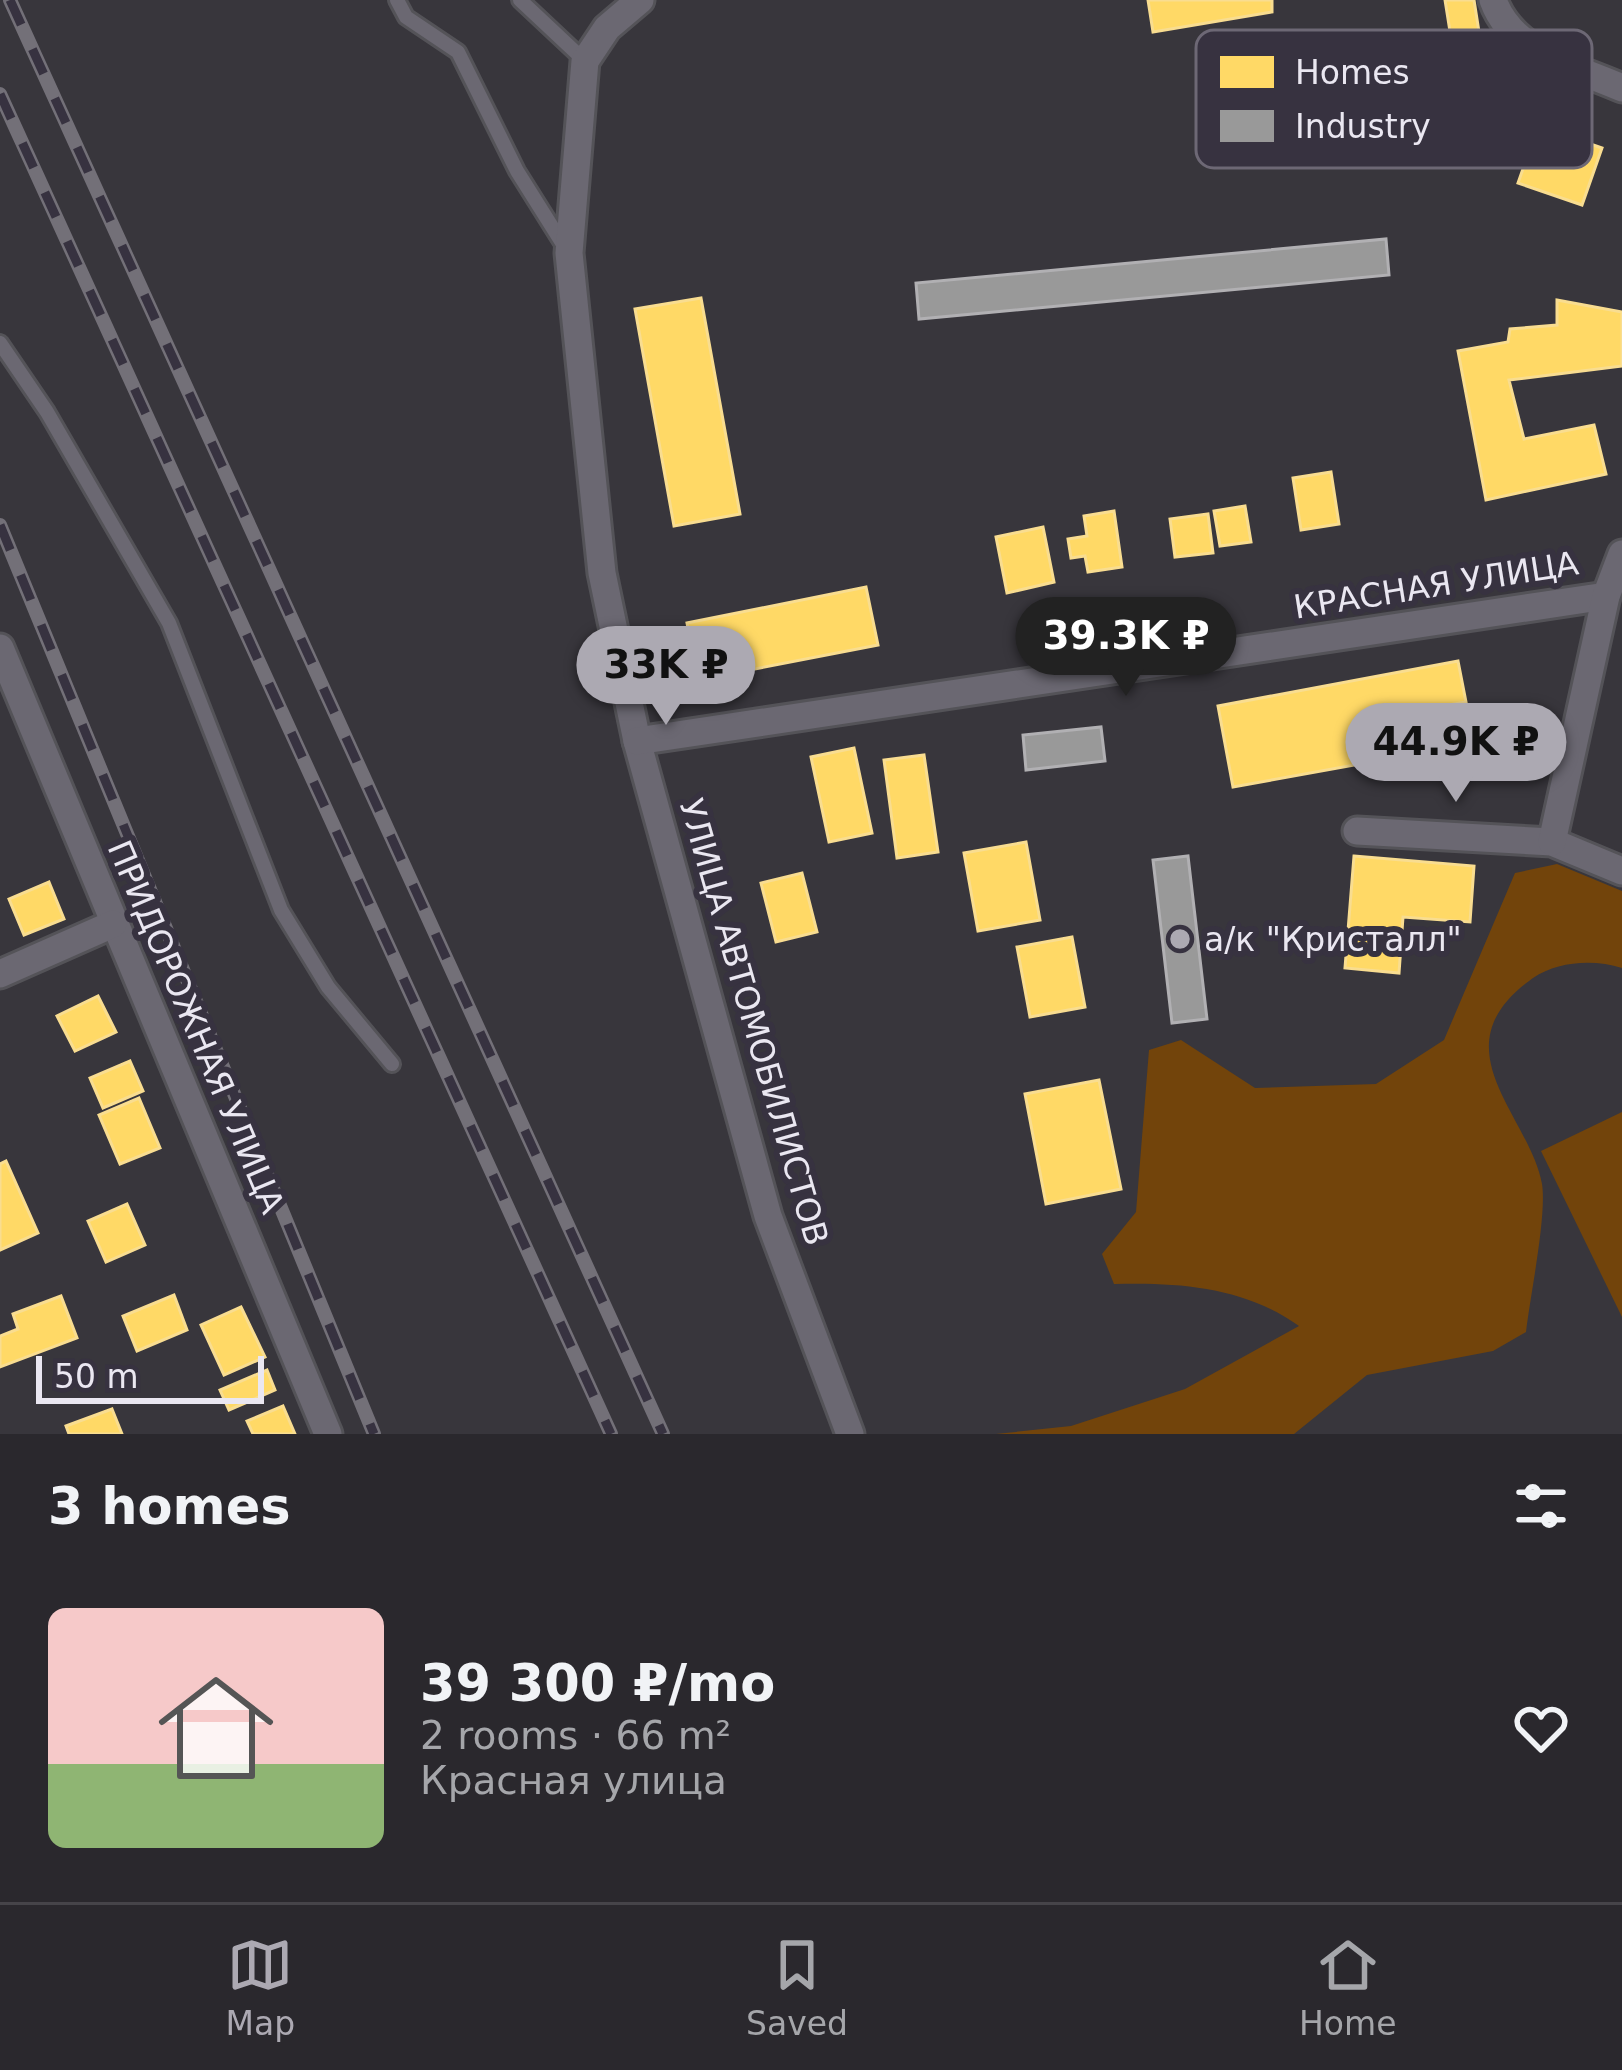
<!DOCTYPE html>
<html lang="en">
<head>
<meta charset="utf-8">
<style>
  body { margin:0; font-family:"DejaVu Sans",sans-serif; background:#363439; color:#f1f3f6; height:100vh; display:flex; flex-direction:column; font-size:45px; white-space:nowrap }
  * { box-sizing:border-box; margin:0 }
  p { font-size:39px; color:#a5a6aa }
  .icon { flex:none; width:66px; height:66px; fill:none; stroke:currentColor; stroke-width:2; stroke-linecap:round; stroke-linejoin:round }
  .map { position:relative; height:1434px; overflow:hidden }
  .details { display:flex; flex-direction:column; background:#2a282d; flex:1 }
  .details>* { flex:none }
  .scale { position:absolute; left:36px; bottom:30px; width:228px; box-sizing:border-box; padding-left:12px; border:6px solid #eae7f1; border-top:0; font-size:33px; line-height:42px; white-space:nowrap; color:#eae7f1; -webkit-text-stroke:9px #373240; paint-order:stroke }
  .price { position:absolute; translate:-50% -102px; padding:0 27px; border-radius:42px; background:#aca9b2; color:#111; font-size:39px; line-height:78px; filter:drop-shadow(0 3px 6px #0008) }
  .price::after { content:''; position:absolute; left:50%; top:72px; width:36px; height:27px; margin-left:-18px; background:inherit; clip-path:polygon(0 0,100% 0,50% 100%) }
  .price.selected { background:#222; color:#fff }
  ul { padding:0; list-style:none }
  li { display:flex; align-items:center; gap:36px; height:300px; padding:0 48px }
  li+li { border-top:3px solid #464449 }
  li span { display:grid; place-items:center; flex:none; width:336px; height:240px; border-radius:18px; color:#555 }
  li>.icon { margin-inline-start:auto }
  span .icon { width:144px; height:144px; fill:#fffc; stroke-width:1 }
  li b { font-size:51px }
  h2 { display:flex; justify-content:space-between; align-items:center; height:144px; padding:0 48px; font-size:51px }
  .dock { display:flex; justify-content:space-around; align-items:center; height:168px; border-top:3px solid #464449; background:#2a282d; font-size:33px; color:#a5a6aa }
  .dock a { display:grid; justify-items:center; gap:6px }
  .dock .selected { color:#aca9b2 }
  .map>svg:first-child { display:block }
</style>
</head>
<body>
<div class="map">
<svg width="1622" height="1434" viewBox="0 0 1622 1434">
  <rect width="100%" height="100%" fill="#38363c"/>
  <g fill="#72440b">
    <path d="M1557,864L1622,891V968C1594,959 1558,961 1533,978C1435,1047 1529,1114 1542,1184C1547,1215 1530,1297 1526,1332L1493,1351L1367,1375L1294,1434H996L1071,1426L1185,1389L1299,1326C1245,1287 1179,1282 1114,1284L1102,1254L1136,1212L1149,1050L1181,1040L1255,1088L1376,1084L1444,1040L1515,873Z"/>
    <polygon points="1622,1112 1622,1317 1541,1151"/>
  </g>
  <g fill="#ffd966" stroke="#f9dd90" stroke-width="3">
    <polygon points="1148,0 1272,0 1272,12 1153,32"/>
    <polygon points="1445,0 1474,0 1487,83 1459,88"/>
    <polygon points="1538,126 1602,148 1582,205 1518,183"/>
    <polygon points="701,298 740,514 674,526 635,309"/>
    <polygon points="1557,300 1622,312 1622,366 1509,380 1524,439 1594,425 1606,474 1486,500 1458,351 1508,342 1510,329 1557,325"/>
    <polygon points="1331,472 1339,524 1301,530 1293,478"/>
    <polygon points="1245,506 1251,542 1220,546 1214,511"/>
    <polygon points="1114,511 1122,567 1088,572 1085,556 1071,558 1068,539 1087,536 1084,516"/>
    <polygon points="1208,514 1213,553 1175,557 1170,519"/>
    <polygon points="1043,527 1054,582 1007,593 996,537"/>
    <polygon points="866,587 878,645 698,680 687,623"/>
    <polygon points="1458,661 1466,702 1385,716 1393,758 1233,787 1218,706"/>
    <polygon points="854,748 872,833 829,842 811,757"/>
    <polygon points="924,755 938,852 897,858 884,760"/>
    <polygon points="1026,842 1040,920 978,931 964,853"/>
    <polygon points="1354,856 1474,866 1470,922 1403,917 1399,973 1345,968"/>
    <polygon points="802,873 817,932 776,942 761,883"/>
    <polygon points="49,882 64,919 24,935 9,899"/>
    <polygon points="1072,937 1085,1007 1030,1017 1017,947"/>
    <polygon points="98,996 116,1032 75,1051 57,1016"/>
    <polygon points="130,1061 143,1091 103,1108 90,1078"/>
    <polygon points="1099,1080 1121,1189 1046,1204 1025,1094"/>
    <polygon points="139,1098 160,1148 120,1164 99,1115"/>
    <polygon points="6,1161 38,1233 0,1250 0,1164"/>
    <polygon points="127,1204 145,1245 106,1262 88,1221"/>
    <polygon points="174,1295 187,1330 137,1351 123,1316"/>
    <polygon points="61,1296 77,1338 0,1367 0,1336 18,1329 13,1314"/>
    <polygon points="241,1307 265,1357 224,1375 201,1325"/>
    <polygon points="267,1370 275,1390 229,1410 220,1390"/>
    <polygon points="283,1406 295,1434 253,1434 247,1421"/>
    <polygon points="112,1409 122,1434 69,1434 66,1426"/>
  </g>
  <g fill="#999" stroke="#b1b0b3" stroke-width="3">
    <polygon points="1386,239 1389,275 919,319 916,283"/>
    <polygon points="1101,727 1105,761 1026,770 1023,735"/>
    <polygon points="1188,856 1207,1019 1172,1023 1153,860"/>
  </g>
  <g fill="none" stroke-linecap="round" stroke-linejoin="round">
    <g stroke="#545358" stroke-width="20">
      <g id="lane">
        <polyline points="397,0 406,17 458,52 517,171 566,249"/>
        <polyline points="520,0 585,61"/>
        <polyline points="0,343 47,412 169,623 281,910 328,987 392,1064"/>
      </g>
    </g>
    <g stroke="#545358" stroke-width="33">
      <g id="street">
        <polyline points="640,0 607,28 585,61 569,253 602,573 637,741 768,1216 850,1434"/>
        <path d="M1493,0C1512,53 1574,67 1622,88"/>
        <polyline points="0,648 328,1434"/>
        <polyline points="637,741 1606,596"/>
        <polyline points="1357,831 1552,842 1622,871"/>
        <polyline points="1552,842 1606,596 1622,554"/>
        <polyline points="0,974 113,924"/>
      </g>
    </g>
    <use href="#lane" stroke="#6b6872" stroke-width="14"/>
    <use href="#street" stroke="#6b6872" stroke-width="27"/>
    <g stroke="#737078" stroke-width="14">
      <g id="rail">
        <polyline points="10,0 663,1434"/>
        <polyline points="0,94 611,1434"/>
        <polyline points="0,525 374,1434"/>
      </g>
    </g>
    <use href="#rail" stroke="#373240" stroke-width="9" stroke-dasharray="27" stroke-linecap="butt"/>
  </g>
  <circle fill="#aca9b2" stroke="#373240" stroke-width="4.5" cx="1180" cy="939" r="12"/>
  <g text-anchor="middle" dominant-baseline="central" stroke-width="12" stroke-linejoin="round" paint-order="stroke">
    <g font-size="33" fill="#eae7f1" stroke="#373240">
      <text transform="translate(1436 585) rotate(-9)">КРАСНАЯ УЛИЦА</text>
      <text transform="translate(754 1022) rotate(74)">УЛИЦА АВТОМОБИЛИСТОВ</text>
      <text transform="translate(196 1027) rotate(67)">ПРИДОРОЖНАЯ УЛИЦА</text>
    </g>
    <g font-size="33" fill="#eae7f1" stroke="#373240" text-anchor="start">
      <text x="1204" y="939">а/к "Кристалл"</text>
    </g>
  </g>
  <rect x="1196" y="30" width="396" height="138" rx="18" fill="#373240" stroke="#6d6875" stroke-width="3"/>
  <rect x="1220" y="56" width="54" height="32" fill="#ffd966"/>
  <rect x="1220" y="110" width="54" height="32" fill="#999"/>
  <g font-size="33" fill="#eae7f1">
    <text x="1295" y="84">Homes</text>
    <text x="1295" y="138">Industry</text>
  </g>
</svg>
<div class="scale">50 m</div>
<b class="price selected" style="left:1126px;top:699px">39.3K ₽</b>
<b class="price" style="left:666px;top:728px">33K ₽</b>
<b class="price" style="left:1456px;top:805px">44.9K ₽</b>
</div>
<section class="details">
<h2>3 homes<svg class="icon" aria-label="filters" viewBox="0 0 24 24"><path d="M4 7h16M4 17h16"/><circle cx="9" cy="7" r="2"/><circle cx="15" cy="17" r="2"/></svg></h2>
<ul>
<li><span style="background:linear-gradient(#f6c9c9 65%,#8fb573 0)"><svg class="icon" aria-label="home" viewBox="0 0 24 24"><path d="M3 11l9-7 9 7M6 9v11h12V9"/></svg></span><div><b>39 300 ₽/mo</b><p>2 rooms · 66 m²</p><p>Красная улица</p></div><svg class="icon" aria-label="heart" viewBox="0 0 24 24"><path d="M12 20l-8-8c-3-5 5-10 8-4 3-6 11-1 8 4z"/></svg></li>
</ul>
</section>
<nav class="dock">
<a class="selected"><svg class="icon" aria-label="map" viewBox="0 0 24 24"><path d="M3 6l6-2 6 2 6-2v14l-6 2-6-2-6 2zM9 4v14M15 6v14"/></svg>Map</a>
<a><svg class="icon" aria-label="saved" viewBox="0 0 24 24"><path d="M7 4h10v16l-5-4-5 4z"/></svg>Saved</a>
<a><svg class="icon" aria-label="home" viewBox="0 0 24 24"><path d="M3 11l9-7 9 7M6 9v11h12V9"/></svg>Home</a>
</nav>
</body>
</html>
